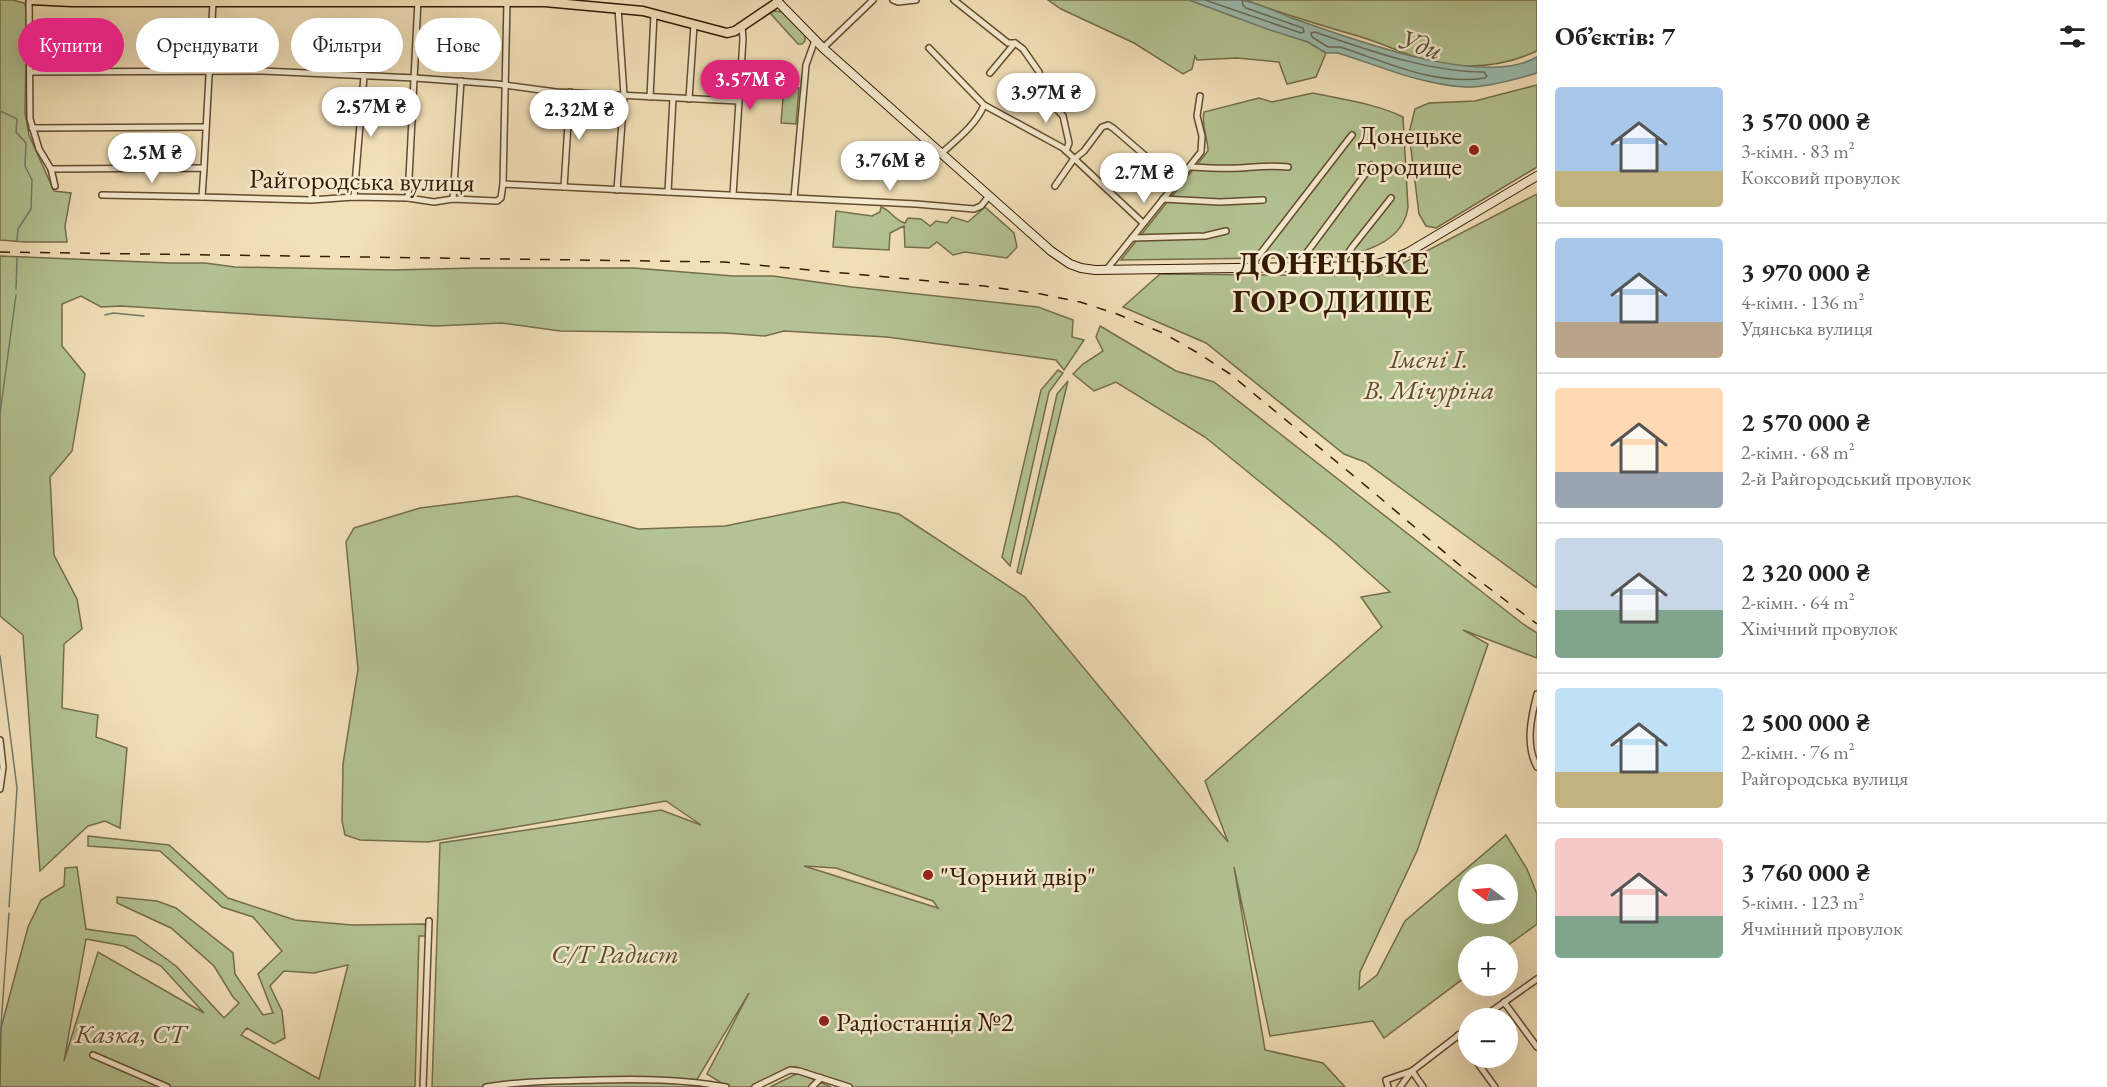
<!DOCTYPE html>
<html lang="uk">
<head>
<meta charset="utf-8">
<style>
  body { margin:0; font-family:"EB Garamond",serif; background:#f6f6f6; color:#222; height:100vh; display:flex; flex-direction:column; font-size:22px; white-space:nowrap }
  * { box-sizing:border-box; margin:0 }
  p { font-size:20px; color:#767676 }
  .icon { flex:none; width:33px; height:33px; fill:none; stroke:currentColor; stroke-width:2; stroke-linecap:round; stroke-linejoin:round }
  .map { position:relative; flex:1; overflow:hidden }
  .drawer { display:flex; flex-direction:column; background:#fff; width:570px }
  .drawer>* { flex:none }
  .top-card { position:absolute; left:18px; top:18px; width:570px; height:54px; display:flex; gap:12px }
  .needle { width:39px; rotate:286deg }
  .tools { position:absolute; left:1458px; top:864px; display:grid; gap:12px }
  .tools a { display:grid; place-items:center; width:60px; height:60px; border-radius:50%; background:#fff; box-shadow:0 6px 24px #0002; font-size:30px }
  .price { position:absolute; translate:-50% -51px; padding:0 14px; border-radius:21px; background:#fff; color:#222; font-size:20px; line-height:39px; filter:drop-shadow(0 2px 3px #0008) }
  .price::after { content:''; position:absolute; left:50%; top:36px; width:18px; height:14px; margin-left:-9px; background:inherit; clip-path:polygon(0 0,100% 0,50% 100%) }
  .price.active { background:#db2777; color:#fff }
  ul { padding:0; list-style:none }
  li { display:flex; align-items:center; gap:18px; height:150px; padding:0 18px }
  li+li { border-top:2px solid #e0e0e0 }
  li span { display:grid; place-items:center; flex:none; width:168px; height:120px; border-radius:6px; color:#555 }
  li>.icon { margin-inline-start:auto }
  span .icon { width:72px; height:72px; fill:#fffc; stroke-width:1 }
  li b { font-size:26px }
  h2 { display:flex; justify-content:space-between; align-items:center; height:72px; padding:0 18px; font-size:26px }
  .pill { padding:0 21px; border-radius:27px; background:#fff; box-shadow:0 6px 24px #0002; font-size:21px; line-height:54px }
  .pill.active { background:#db2777; color:#fff }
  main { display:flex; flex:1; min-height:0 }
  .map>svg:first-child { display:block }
</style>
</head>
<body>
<main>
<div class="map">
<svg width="1537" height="1087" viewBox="0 0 1537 1087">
  <rect width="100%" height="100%" fill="#f2e0b8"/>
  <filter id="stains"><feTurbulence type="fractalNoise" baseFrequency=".00333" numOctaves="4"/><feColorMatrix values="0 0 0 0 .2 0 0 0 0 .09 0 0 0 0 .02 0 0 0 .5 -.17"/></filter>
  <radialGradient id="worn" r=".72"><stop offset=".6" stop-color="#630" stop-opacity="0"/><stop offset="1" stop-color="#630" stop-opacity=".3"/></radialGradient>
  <g fill="#b4c393" stroke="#746e4a" stroke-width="1.5" fill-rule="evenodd">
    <polygon points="0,0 13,0 24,3 27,10 25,113 29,135 54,191 71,193 65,226 67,242 25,242 0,240"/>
    <polygon points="1048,0 1189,0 1308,42 1326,53 1316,77 1287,84 1279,62 1237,58 1197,60 1195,56 1192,69 1183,74 1134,43 1061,9"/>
    <path d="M1245,0H1537V51C1502,67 1463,70 1425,60C1404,54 1384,44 1364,38C1324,26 1285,15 1245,0Z"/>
    <polygon points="774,11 783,12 805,35 805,41 802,44 798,44 770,13"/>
    <polygon points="1537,85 1537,167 1436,228 1426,226 1419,214 1409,133 1415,109 1429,103 1475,101"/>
    <polygon points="784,86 799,88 796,124 781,123"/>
    <path d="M1313,93C1344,100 1374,103 1403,117L1408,207C1404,239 1371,250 1343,257L1121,260L1208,151C1208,139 1201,124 1204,112L1259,98L1272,102Z"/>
    <polygon points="1537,194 1537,588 1365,462 1344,454 1206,343 1123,307 1160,274 1378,276"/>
    <path d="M881,207C891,210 894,220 905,223L908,218L921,219L930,226L936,221L947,223L952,217L968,222L985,207L1014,233L1017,247L1007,258L965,252L953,255L937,242L929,248L905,247L904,226L890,233L889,250L833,247L836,211L872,216L880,212Z"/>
    <polygon points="0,256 170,263 205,263 235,267 394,270 473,268 634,268 733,276 773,276 852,287 1038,307 1073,320 1072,337 1084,340 1064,370 1056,360 887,337 784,331 765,336 725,333 560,331 502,323 435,326 121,306 101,307 81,296 62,304 62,346 85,374 72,451 50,477 54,555 77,599 82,629 64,644 62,708 98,715 96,737 127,748 120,828 105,821 88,826 40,871 23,635 0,616"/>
    <path d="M1100,326L1176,371L1214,382L1523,624L1537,633V658L1463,630L1488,644L1417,851L1360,972L1359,989L1377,975L1405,921L1506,835L1527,869L1537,894V924L1507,946H1468V975L1384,1038L1373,1021L1270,1036L1234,867L1265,1050L1323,1063L1345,1087H846L795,1067L756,1087H728L707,1074L749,993L696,1081L704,1087H432L440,843L661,810L701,825L666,801L428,842L360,840L345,835L342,821L343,764L358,669L346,542L354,528L420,508L517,496L638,529L725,526L843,502L899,514L1025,597L1228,842L1205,781L1382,627L1361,597L1390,592L1335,543L1205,437L1116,382L1094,391L1073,374L1083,364L1103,351L1096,337ZM804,866L836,868L933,901L938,908ZM1468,874H1508V914H1468Z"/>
    <polygon points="1058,370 1063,373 1049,392 1010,566 1002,557 1041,390"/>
    <polygon points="1068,381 1021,574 1017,572 1057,394"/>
    <path d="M88,836L169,845L228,898L295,920L352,925L425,924L427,936H419L415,1087H0L1,1028L28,927L41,900L64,886L65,868L77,867L86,929L135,936L176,966L224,1018L239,1003L233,997L214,966L171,928L117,903V897L157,901L176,908L233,953L235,974L263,1015L273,1013L258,974L282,951L253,917L222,907L160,851L88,846ZM86,939L124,946L161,966L204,1013L98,952L64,1061ZM348,965L319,1079L241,1035L247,1028L274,1044L285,1038L282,1011L270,986L284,971L314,973Z"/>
    <polygon points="798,1073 831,1087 770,1087"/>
  </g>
  <path fill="#9bbdb1" stroke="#717c6b" stroke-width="1.5" d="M1189,0C1205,0 1223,0 1240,0C1257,2 1276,12 1292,18C1350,38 1482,89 1537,57V73C1517,79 1485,88 1464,87C1419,84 1380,66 1338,53H1326L1308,42L1267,29Z"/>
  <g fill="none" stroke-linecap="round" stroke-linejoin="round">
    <g stroke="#676c59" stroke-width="1.5">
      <polyline points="1205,0 1301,33 1304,32 1303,28 1246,8 1243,5 1242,0"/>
      <path d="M1315,32C1368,50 1428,72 1484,72L1487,76L1485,78C1434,86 1387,62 1340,47H1328L1312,37L1311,33Z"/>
    </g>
    <g stroke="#717c6b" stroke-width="1.5">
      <polyline points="0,111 17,119 16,132 26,143 25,166 32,180 31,209 18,229 17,241"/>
      <polyline points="16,289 17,258"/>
      <polyline points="105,315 113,313 144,316"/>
      <polyline points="0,414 16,295"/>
      <polyline points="0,656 17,788 9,907"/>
      <polyline points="0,1040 9,913"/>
    </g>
    <g stroke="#634c2f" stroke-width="8">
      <g id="street">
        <polyline points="29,0 30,119 39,149 51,169 55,186"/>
        <polyline points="893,0 898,2 916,0"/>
        <polyline points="954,0 1008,43 1015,43 1023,49 1039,72 1047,98 1063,116 1069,143 1066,151"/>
        <polyline points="823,48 873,0"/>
        <polyline points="929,48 984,105 1063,148 1143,223"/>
        <polyline points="30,72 263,71 415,78 497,84 556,92 739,101"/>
        <polyline points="990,73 1015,43"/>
        <polyline points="650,97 654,14"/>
        <polyline points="689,99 694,25"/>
        <polyline points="32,128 205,127"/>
        <path d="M942,153C957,139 976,125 984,105"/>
        <path d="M1190,167C1207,168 1223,169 1240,168C1256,167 1271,165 1288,167"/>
        <polyline points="204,168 213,2"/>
        <polyline points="51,169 204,168 202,197 311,200 354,197 408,198 434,202 453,199 497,201 501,198 503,184 916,204 974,209 981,206 989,196"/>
        <polyline points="503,184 507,1"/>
        <polyline points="1055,186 1073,160 1084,151 1102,127 1108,125 1113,128 1177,183"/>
        <polyline points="564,187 570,92"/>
        <polyline points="617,190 624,95 618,8"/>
        <polyline points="668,192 673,98"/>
        <polyline points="102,195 202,197"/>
        <polyline points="733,195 743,39 742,27"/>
        <polyline points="354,197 364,76"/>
        <polyline points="408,198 418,0"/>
        <polyline points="794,198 806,65 815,40"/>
        <polyline points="453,199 461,81"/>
        <polyline points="1163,199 1220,202 1263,200"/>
        <polyline points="1132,238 1205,236 1226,231"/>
        <polyline points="1339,266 1353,246 1391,198"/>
        <polyline points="1250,267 1352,135"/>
        <polyline points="1296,267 1372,165"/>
        <polyline points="1107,269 1201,152 1202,136 1197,116 1200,96"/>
        <path d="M1537,694C1531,718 1525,744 1537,767"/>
        <polyline points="0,740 3,767 0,789"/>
        <polyline points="1504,1002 1537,1047"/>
        <polyline points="1482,1018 1537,979"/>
        <polyline points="1458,1035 1468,1049"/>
        <polyline points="93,1055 167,1087"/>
        <polyline points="1474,1058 1495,1087"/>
        <polyline points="1412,1071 1423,1087"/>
        <polyline points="423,1087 429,921"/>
        <path d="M486,1087C523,1081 559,1081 597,1080C640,1079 684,1079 726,1087"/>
        <polyline points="755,1087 790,1070 799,1071 849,1087"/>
        <polyline points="812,1087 821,1078"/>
        <polyline points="1388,1087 1386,1080 1412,1071 1468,1028"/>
        <polyline points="1400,1087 1411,1072"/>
      </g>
    </g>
    <g stroke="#331a01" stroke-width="10">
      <polyline id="secondary" points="778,2 823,48 1051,251 1070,264 1081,268 1095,270 1370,266 1387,261 1407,253 1537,176"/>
    </g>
    <g stroke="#331a01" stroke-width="11">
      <polyline id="primary" points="31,0 71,2 545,2 643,11 727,33 735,31 778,2 777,0"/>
    </g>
    <use href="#street" stroke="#f7ebd1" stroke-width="5"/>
    <use href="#secondary" stroke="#f7ebd1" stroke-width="8"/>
    <use href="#primary" stroke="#f2e0b8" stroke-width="8"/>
    <polyline stroke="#331a01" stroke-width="1.5" stroke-dasharray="10 10" stroke-linecap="butt" points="0,252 724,262 984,286 1041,294 1080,302 1117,314 1163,333 1198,353 1230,374 1372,491 1469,573 1537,624"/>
  </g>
  <g fill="#8f2418" stroke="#f7ebd1" stroke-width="2">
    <circle cx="1474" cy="150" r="6"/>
    <circle cx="928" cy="875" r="6"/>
    <circle cx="824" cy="1021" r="6"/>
  </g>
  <g text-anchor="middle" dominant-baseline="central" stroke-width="5" stroke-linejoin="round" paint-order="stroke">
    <g font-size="27" fill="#331a01" stroke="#f7ebd1" text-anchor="start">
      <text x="1462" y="134" text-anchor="end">Донецьке<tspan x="1462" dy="31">городище</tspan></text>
      <text x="940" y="875">"Чорний двір"</text>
      <text x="836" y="1021">Радiостанцiя №2</text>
    </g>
    <g font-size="27" fill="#331a01" stroke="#f7ebd1">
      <text transform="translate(362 180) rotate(1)">Райгородська вулиця</text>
    </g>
    <g font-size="27" font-style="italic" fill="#5a4d2d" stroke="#f7ebd1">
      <text x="1429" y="358">Імені І.<tspan x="1429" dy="31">В. Мічуріна</tspan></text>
      <text x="615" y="953">С/Т Радист</text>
      <text x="130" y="1033">Казка, СТ</text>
    </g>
    <g font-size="28" font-style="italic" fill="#57533f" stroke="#f7ebd1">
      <text transform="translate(1421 44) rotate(19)">Уди</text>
    </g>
    <g font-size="33" font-weight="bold" letter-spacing="1.5" fill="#331a01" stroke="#f7ebd1">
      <text x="1333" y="262">ДОНЕЦЬКЕ<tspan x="1333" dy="38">ГОРОДИЩЕ</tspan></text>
    </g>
  </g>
  <rect width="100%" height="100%" filter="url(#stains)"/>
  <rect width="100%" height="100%" fill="url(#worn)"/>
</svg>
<div class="tools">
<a><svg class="needle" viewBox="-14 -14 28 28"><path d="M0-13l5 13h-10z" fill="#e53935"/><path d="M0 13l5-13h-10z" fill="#767676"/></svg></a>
<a>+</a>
<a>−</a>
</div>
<b class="price active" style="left:750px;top:111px">3.57M ₴</b>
<b class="price" style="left:1046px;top:124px">3.97M ₴</b>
<b class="price" style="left:371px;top:138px">2.57M ₴</b>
<b class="price" style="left:579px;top:141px">2.32M ₴</b>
<b class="price" style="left:152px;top:184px">2.5M ₴</b>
<b class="price" style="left:890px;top:192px">3.76M ₴</b>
<b class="price" style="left:1144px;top:204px">2.7M ₴</b>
<div class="top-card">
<a class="pill active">Купити</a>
<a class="pill">Орендувати</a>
<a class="pill">Фільтри</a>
<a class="pill">Нове</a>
</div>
</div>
<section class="drawer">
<h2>Об’єктів: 7<svg class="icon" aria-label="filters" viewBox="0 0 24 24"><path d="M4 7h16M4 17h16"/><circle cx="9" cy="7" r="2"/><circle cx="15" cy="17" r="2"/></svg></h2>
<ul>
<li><span style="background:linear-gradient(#a9c7e8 70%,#c2b280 0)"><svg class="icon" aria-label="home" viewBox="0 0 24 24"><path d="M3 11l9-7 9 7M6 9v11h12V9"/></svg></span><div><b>3 570 000 ₴</b><p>3-кімн. · 83 m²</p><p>Коксовий провулок</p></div></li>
<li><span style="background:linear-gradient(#a9c7e8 70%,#b9a48a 0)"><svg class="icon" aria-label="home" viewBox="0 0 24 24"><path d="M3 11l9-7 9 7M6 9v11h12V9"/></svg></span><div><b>3 970 000 ₴</b><p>4-кімн. · 136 m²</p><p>Удянська вулиця</p></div></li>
<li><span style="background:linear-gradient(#ffd9b3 70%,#9aa5b1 0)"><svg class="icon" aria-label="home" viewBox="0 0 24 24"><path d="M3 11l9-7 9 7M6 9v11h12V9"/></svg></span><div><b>2 570 000 ₴</b><p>2-кімн. · 68 m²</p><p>2-й Райгородський провулок</p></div></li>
<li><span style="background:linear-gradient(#c9d6e8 60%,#7fa58c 0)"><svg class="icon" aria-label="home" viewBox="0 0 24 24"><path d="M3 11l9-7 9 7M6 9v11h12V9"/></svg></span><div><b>2 320 000 ₴</b><p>2-кімн. · 64 m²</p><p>Хімічний провулок</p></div></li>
<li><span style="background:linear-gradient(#bfe0f5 70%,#c2b280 0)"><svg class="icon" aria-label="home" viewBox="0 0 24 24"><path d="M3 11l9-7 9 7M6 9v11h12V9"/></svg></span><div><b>2 500 000 ₴</b><p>2-кімн. · 76 m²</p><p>Райгородська вулиця</p></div></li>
<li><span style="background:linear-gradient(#f6c9c9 65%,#7fa58c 0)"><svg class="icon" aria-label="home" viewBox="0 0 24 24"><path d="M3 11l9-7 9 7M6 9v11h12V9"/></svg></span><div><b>3 760 000 ₴</b><p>5-кімн. · 123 m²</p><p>Ячмінний провулок</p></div></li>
</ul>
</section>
</main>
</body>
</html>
